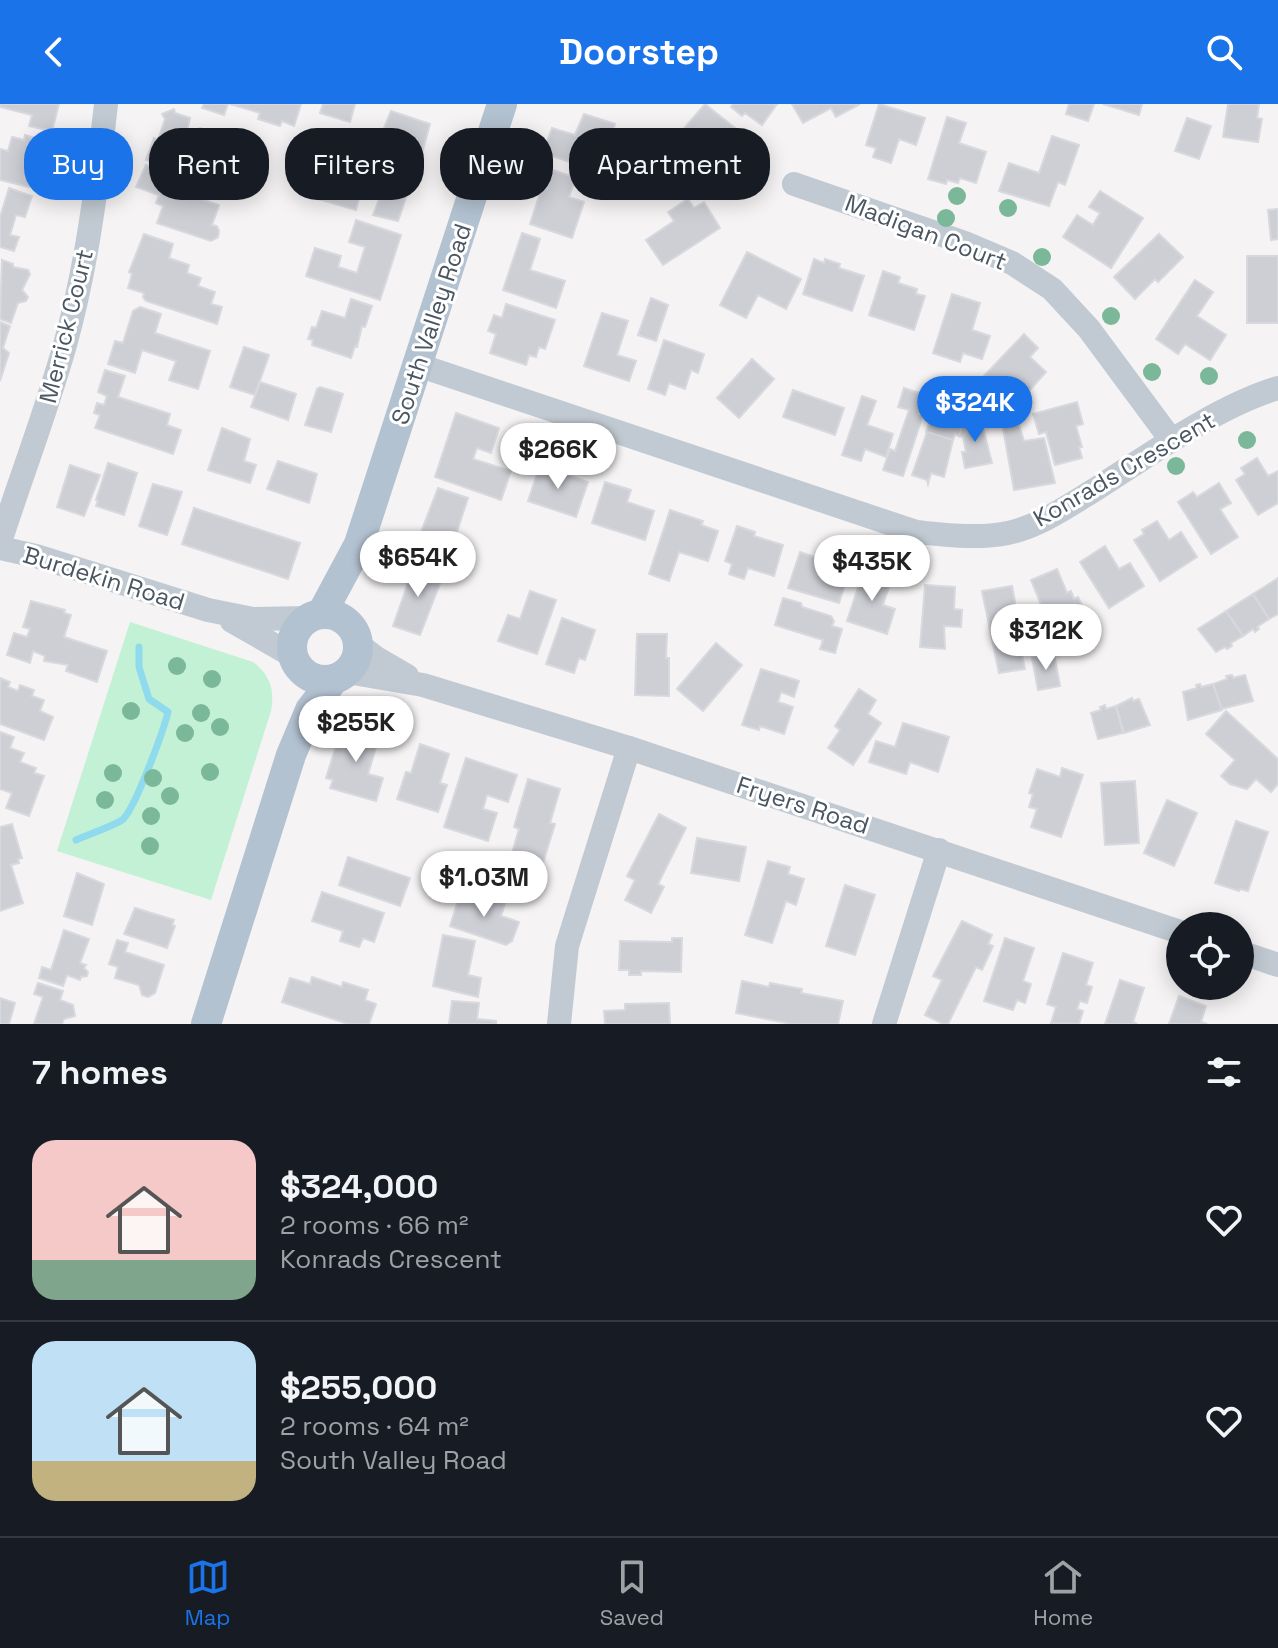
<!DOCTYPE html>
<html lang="en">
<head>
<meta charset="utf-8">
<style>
  body { margin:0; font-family:"Space Grotesk",sans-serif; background:#20242c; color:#f1f3f6; height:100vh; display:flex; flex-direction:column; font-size:30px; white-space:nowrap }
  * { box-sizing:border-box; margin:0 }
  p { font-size:26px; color:#9ea1a6 }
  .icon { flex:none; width:44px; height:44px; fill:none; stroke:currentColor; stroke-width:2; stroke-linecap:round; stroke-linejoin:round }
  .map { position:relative; height:920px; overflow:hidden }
  .drawer { display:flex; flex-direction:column; background:#171b24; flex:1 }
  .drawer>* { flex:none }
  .guide { position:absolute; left:24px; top:24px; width:800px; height:72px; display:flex; gap:16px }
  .controls { position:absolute; left:1166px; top:808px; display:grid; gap:16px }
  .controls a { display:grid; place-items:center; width:88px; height:88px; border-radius:50%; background:#171b24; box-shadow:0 4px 20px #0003; font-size:40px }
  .price { position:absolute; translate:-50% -68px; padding:0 18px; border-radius:28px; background:#fff; color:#222; font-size:26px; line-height:52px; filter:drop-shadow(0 2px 4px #0008) }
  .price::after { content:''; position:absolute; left:50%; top:48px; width:24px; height:18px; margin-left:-12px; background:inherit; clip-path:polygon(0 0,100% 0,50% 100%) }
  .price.selected { background:#1a73e8; color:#fff }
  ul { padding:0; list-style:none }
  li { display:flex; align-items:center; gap:24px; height:200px; padding:0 32px }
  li+li { border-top:2px solid #363941 }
  li span { display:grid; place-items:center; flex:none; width:224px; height:160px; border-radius:24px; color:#555 }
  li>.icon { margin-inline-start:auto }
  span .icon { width:96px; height:96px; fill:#fffc; stroke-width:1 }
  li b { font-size:34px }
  h2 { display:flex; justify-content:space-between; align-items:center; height:96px; padding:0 32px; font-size:34px }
  .chip { padding:0 28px; border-radius:32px; background:#171b24; box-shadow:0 4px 20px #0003; font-size:28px; line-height:72px }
  .chip.selected { background:#1a73e8; color:#fff }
  header { display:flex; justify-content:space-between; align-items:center; height:104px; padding:0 32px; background:#1a73e8; color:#fff; font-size:36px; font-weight:700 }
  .tabs { display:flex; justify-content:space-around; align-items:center; height:112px; border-top:2px solid #363941; background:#171b24; font-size:22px; color:#9ea1a6 }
  .tabs a { display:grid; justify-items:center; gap:4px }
  .tabs .selected { color:#1a73e8 }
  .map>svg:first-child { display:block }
</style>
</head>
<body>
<header><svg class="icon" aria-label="back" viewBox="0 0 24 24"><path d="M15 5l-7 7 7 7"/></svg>Doorstep<svg class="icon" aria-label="search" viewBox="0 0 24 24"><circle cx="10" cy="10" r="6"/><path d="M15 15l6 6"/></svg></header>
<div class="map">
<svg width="1278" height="920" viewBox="0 0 1278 920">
  <rect width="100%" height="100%" fill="#f5f3f3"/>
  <path fill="#c3f1d5" d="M130,518L253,558C270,571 275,586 271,607L211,796L57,747Z"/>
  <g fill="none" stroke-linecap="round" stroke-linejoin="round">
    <path stroke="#90daee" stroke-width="7" d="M76,736C87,731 113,722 122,716C134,708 164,625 168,608L149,595L139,563V543"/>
  </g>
  <g fill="#cdcfd5" stroke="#d7d9de" stroke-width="2">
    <polygon points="0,0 59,0 52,27 29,22 32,11 0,3"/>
    <polygon points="204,0 228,0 224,11 202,4"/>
    <polygon points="230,0 301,0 294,22 282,17 280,22 258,15 260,9"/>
    <polygon points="323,0 355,0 350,18 320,9"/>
    <polygon points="705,0 746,33 725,58 709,45 683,77 657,56"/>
    <polygon points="733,0 777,0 762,21 745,9 742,12 731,3"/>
    <polygon points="792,0 860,0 836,13 831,4 803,19"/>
    <polygon points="879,0 925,14 916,41 899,35 891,59 873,53 876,44 866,41"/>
    <polygon points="1069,0 1094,0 1088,17 1066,10"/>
    <polygon points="1103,0 1142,0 1139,11"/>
    <polygon points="1228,0 1259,0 1257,14 1262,15 1258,38 1223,33"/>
    <polygon points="174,5 175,9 190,14 187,27 192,28 200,24 212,28 216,37 232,42 233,37 258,45 251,71 249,70 244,86 185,66 187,57 177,54 173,65 146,56 154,34 158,36 165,15 162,10"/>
    <polygon points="391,7 430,20 422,49 380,34"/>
    <polygon points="584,10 615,20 599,68 543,49 552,24 575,31"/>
    <polygon points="947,13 966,19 959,39 986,48 976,79 960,74 958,79 947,76 946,80 928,75"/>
    <polygon points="1187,14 1211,22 1199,55 1175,47"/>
    <polygon points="25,31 48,38 43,67 34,65 29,83 0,76 0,45 8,47 12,33 24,36"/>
    <polygon points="1052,32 1079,41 1065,81 1058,78 1049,102 999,87 1009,59 1039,69"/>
    <polygon points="311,33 337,41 323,82 298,74"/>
    <polygon points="146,61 171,69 166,83 219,101 212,121 217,122 219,127 218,133 211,137 157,119 163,102 156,99 159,91 136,83"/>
    <polygon points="649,62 659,62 672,70 670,91 638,93"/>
    <polygon points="553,66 576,74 569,93 584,98 572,134 530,120 542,83 547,85"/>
    <polygon points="327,67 363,79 356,106 318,95"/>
    <polygon points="388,72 411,79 398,117 373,111"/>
    <polygon points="9,84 32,92 25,113 16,111 10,131 19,133 14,147 0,143 0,113"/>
    <polygon points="1100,87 1143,114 1111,164 1063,133 1077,111 1093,121 1100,109 1089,103"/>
    <polygon points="688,95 694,104 704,98 720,124 663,161 646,136 674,117 668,108"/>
    <polygon points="1278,105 1278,135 1271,136 1268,106"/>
    <polygon points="356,116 401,131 380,196 306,172 315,144 341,152 338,163 357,169 365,143 349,138"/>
    <polygon points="522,129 540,135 530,166 565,177 556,204 503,186"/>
    <polygon points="144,130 173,140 169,154 189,161 187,169 201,174 198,182 215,188 211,200 222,203 217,220 146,197 143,193 144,189 128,184 132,170 129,168"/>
    <polygon points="1159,130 1183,153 1158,178 1155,175 1135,195 1114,173"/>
    <polygon points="747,148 801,175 786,205 758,191 746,214 720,201"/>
    <rect x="1247" y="152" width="31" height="67"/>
    <polygon points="814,155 824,159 825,155 840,160 839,164 864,172 852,207 803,190"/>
    <polygon points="2,156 13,160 13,163 28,166 30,170 22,186 28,193 26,197 18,199 11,219 0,215"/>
    <polygon points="883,167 900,173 898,179 917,185 916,190 925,192 914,226 869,211"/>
    <polygon points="1195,176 1213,188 1197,212 1226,231 1210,256 1185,240 1178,250 1156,235"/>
    <polygon points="952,190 980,199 972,226 990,232 982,255 963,249 960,258 933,249"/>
    <polygon points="651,194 668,201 656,237 638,231"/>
    <polygon points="351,195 372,202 365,223 362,222 357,243 355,242 351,254 312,241 313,236 308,235 312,223 316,224 322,207 345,214"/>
    <polygon points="506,200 555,216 545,245 539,243 536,253 529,251 526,261 490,249 496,230 488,227 494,211 502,214"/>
    <polygon points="140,203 161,210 155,229 210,247 198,285 169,276 176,257 142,246 135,269 108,260 115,237 123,239 133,207"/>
    <polygon points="602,209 628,217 617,251 636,257 629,277 584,262"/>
    <polygon points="0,218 10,222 3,244 9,249 0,277"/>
    <polygon points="1024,230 1038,244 1030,253 1046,268 1027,289 1010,274 997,288 982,274"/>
    <polygon points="664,236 704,250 698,269 691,266 685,285 669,279 665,291 648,285"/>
    <polygon points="244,243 269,251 255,291 230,283"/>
    <polygon points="752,255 774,275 739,314 717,294"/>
    <polygon points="105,266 125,272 118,293 170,310 167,321 181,326 173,350 95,324 100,311 94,309 97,299 104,301 107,292 98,288"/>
    <polygon points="260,278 296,290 288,316 251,303"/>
    <polygon points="320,283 343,290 331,328 305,321 317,285"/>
    <polygon points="904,284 925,291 919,310 923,311 903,372 883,366 890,345 895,347 909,306 898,303"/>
    <polygon points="793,286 844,304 835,331 783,313"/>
    <polygon points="862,292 876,297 867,321 893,330 886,353 865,345 861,357 842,351"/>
    <polygon points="937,296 955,302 953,310 965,313 959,332 955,330 953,336 926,328"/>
    <polygon points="1077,298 1083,320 1076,322 1082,343 1079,343 1082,354 1055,361 1046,328 1039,330 1033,310"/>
    <polygon points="456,309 499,324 491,349 477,344 473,355 511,367 501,396 435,373"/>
    <polygon points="965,313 982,320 992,359 965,364 962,348 966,348 963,333 959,332"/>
    <polygon points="1017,315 1024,337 1044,334 1055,379 1014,386 1002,319"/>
    <polygon points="222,324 250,335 244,357 256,361 250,379 208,366"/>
    <polygon points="927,328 953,336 944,373 931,369 928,380 927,376 912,371"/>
    <polygon points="1257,354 1268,372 1278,367 1278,399 1258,411 1236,376 1245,370 1241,364"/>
    <polygon points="278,357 317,370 309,399 267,385"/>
    <polygon points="108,359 137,369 124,411 96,402 98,397 96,396"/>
    <polygon points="70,361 100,371 84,412 57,403"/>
    <polygon points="540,361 588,378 576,413 528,397"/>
    <polygon points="605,378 631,386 627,398 654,407 645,436 592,419"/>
    <polygon points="1219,379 1231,399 1220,405 1238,433 1211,450 1178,398 1193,388 1197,393"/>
    <polygon points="153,380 182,388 167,431 139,422"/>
    <polygon points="438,384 468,394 448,455 415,444"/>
    <polygon points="194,404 300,439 288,475 182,440"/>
    <polygon points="670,406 703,417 701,421 718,427 708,457 679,448 669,477 649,470"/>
    <polygon points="1157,417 1169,436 1181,428 1197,453 1160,477 1134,436 1144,430 1142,426"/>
    <polygon points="737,422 755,428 754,432 783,441 774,472 748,464 744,475 729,470 732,460 725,457"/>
    <polygon points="1105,442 1119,465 1130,459 1144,482 1109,504 1080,458"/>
    <polygon points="800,448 850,465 839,499 788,484"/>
    <polygon points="415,459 444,469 420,531 393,522"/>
    <polygon points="864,465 892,474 883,501 895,505 887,530 847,517"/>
    <polygon points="1057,465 1067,489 1071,487 1074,495 1078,493 1086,510 1051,525 1031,476"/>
    <polygon points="1278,474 1278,510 1269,515 1253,490"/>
    <polygon points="925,481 955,483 954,505 962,506 961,523 944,522 945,545 920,543"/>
    <polygon points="1012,482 1018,513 1025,511 1029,532 1009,535 1011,543 1020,541 1025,565 999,569 982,487"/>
    <polygon points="530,487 556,496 537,550 498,537 508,511 520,515"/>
    <polygon points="1253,490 1269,515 1257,523 1259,525 1255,528 1253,525 1243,532 1226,507"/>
    <polygon points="783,494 801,499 802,503 831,512 834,517 832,522 842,525 835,549 820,545 823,536 775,521"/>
    <polygon points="31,497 65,506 64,509 71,511 64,533 107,547 97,578 66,567 68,561 44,557 45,552 33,547 30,559 7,551 14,529 27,533 30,525 23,523"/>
    <polygon points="1226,507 1243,532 1231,539 1232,542 1227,545 1225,543 1216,548 1198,525"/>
    <polygon points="562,514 595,526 585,556 579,554 574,569 546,560"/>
    <polygon points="637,530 667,530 666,554 669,554 669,592 635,591"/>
    <polygon points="716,539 742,561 703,607 677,585"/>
    <polygon points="1054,550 1060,582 1038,586 1032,554"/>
    <polygon points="761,565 799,577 794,593 781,588 778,598 793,603 784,630 760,622 759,626 742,621"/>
    <polygon points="1232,571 1233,574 1245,571 1253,597 1221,605 1213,580 1227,575 1226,572"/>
    <polygon points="0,574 10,578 8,583 18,587 20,581 34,586 32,592 44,596 40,607 53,613 44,636 0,620"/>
    <polygon points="1200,580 1201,583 1213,580 1222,606 1188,616 1183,588 1197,584 1196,581"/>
    <polygon points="859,585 876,596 868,610 881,619 853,661 828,644 840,626 835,622"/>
    <polygon points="1132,594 1133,597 1139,595 1150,621 1124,629 1116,602"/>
    <polygon points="1105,601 1106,605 1116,602 1123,629 1098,635 1091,609 1101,606 1100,603"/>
    <polygon points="1226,607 1278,655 1278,680 1271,688 1256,675 1247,685 1230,680 1221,672 1235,656 1206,630"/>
    <polygon points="351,618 381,627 368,670 383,674 376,697 330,684 333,676 326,674 336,642 344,644"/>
    <polygon points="903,619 949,633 938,668 910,658 906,670 869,658 876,637 895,643"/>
    <polygon points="0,628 14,633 10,644 24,649 20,658 36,664 34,669 44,672 29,712 6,704 12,689 0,685"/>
    <polygon points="420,640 449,650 440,679 447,681 438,708 397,695 406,668 411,669"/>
    <polygon points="466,654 517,671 508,698 487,691 483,705 497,709 488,737 444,723"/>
    <polygon points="1062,664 1083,671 1061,733 1031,723 1037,705 1029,703 1033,690 1029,689 1037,665 1060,673"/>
    <polygon points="528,675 560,685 550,719 555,720 543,759 512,749 519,725 514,723"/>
    <polygon points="1135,677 1139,739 1105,741 1101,679"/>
    <polygon points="1167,696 1197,709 1174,762 1144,749"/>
    <polygon points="659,710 686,724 658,780 664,783 651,809 625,796 635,776 627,772"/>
    <polygon points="1236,717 1268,728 1248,787 1240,785 1239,787 1215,779"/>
    <polygon points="12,720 22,754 18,755 19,759 11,761 23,799 0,807 0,723"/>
    <polygon points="697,734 746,743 739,777 691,769"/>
    <polygon points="348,753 410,774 400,802 339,781"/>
    <polygon points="768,757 790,763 788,770 804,775 796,801 786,797 772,839 745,831"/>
    <polygon points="77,769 104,780 92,821 64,812"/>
    <polygon points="845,781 875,791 855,851 826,842"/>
    <polygon points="322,788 384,809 374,838 363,834 359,843 340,837 343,827 312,817"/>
    <polygon points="487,789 506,796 501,812 519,818 512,837 506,841 450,822 460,790 484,798"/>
    <polygon points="135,804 174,816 172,821 175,822 167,844 124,830"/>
    <polygon points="962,817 992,831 988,840 993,842 982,866 976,863 948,920 943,920 925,911 942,876 933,872"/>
    <polygon points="64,826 89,835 80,859 86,861 84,864 88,868 87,872 81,873 80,876 67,871 63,882 39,874 42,863 51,866"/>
    <polygon points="443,831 475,837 468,871 481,874 478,893 433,882"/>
    <polygon points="672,834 682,834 681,868 641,867 641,871 629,871 629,866 619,866 620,837 672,838"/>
    <polygon points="1005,834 1034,844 1023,877 1031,880 1025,899 1017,896 1013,906 984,897"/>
    <polygon points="117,836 128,839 125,848 164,861 155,889 148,893 142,891 139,881 115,874 118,863 109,860"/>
    <polygon points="1063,849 1093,859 1086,881 1092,883 1087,899 1080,897 1077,905 1083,907 1079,920 1051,919 1056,903 1047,900"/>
    <polygon points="312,873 342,883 343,878 368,886 365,896 376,900 369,920 348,920 282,898 290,874 310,880"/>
    <polygon points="1120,876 1144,884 1133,918 1137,920 1105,920"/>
    <polygon points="742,877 769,883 770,879 802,885 801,889 843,897 838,920 792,920 736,909"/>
    <polygon points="38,879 63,887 60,896 73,901 75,912 64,915 62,920 34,920 43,893 34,890"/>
    <polygon points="1179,892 1206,902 1201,918 1207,920 1169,920"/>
    <polygon points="0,894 15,899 9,920 0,920"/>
    <polygon points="452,897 479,899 477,915 496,917 496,920 449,920"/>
    <polygon points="669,899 670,920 605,920 604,907 625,906 625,900"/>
  </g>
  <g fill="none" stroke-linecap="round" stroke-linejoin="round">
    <g stroke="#c1cad2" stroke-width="24">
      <polyline points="794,80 965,139 1012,159 1052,185 1089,225 1172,337"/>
      <path d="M418,261L916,428C947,431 978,435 1008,429C1040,422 1068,402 1096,385C1149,351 1218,302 1278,284"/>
      <path d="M0,438C21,373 46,308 65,241C87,162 97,81 106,0"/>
      <polyline points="0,444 36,452 208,506 253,515 308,514"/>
      <polyline points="232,517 293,552"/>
      <polyline points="358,540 376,554 407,572"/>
      <polyline points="347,568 423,581 629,644 1180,828"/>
      <polyline points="1240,848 1278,861"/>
      <polyline points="559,920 567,842 629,644"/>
      <polyline points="884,920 939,746"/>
    </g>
    <g stroke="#b3c2d1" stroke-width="30">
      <polyline points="322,509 359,440 502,0"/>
      <circle cx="325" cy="543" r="33"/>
      <polyline points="206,920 291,651 310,606 334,575"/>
    </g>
  </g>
  <g fill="#7bb799">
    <circle cx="957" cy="92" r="9"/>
    <circle cx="1008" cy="104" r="9"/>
    <circle cx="946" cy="114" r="9"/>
    <circle cx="1042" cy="153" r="9"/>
    <circle cx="1111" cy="212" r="9"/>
    <circle cx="1152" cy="268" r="9"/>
    <circle cx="1209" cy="272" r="9"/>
    <circle cx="1247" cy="336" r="9"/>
    <circle cx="1176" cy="362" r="9"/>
    <circle cx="177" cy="562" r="9"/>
    <circle cx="212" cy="575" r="9"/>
    <circle cx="131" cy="607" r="9"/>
    <circle cx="201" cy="609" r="9"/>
    <circle cx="220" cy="623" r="9"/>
    <circle cx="185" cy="629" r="9"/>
    <circle cx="210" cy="668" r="9"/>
    <circle cx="113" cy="669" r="9"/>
    <circle cx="153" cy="674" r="9"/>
    <circle cx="170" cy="692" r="9"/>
    <circle cx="105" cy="696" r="9"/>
    <circle cx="151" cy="712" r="9"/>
    <circle cx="150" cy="742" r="9"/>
  </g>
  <g text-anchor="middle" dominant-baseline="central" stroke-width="6" stroke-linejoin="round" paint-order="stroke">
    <g font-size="24" fill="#4a5661" stroke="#fff">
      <text transform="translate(926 128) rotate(21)">Madigan Court</text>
      <text transform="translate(431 220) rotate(-72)">South Valley Road</text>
      <text transform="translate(66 222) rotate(-76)">Merrick Court</text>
      <text transform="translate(1124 365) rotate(-30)">Konrads Crescent</text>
      <text transform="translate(104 474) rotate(17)">Burdekin Road</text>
      <text transform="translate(803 701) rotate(18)">Fryers Road</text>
    </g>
  </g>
</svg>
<div class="controls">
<a><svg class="icon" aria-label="locate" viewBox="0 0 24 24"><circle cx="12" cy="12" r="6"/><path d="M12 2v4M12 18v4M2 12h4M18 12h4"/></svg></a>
</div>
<b class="price selected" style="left:975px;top:340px">$324K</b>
<b class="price" style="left:558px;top:387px">$266K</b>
<b class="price" style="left:418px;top:495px">$654K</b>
<b class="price" style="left:872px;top:499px">$435K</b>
<b class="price" style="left:1046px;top:568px">$312K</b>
<b class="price" style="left:356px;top:660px">$255K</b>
<b class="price" style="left:484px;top:815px">$1.03M</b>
<div class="guide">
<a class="chip selected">Buy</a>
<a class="chip">Rent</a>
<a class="chip">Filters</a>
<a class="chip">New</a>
<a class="chip">Apartment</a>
</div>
</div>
<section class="drawer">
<h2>7 homes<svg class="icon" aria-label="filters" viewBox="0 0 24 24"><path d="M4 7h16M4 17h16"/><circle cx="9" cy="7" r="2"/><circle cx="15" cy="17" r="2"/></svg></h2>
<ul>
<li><span style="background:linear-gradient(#f6c9c9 75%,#7fa58c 0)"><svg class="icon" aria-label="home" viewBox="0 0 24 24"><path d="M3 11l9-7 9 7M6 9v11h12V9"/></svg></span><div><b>$324,000</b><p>2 rooms · 66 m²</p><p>Konrads Crescent</p></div><svg class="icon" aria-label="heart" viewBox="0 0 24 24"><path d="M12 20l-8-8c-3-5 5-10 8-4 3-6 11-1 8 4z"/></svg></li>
<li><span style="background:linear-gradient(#bfe0f5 75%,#c2b280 0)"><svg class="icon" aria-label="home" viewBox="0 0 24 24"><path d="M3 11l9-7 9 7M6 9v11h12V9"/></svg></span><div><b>$255,000</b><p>2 rooms · 64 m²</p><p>South Valley Road</p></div><svg class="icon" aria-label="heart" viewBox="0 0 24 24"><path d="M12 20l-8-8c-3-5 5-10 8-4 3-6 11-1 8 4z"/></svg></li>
</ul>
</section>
<nav class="tabs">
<a class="selected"><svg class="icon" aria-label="map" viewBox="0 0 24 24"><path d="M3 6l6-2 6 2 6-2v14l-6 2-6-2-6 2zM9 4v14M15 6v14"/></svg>Map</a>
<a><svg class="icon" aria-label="saved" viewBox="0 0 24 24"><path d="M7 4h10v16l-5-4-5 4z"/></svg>Saved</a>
<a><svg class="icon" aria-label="home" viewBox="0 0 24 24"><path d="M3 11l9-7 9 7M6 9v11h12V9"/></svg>Home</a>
</nav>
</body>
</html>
